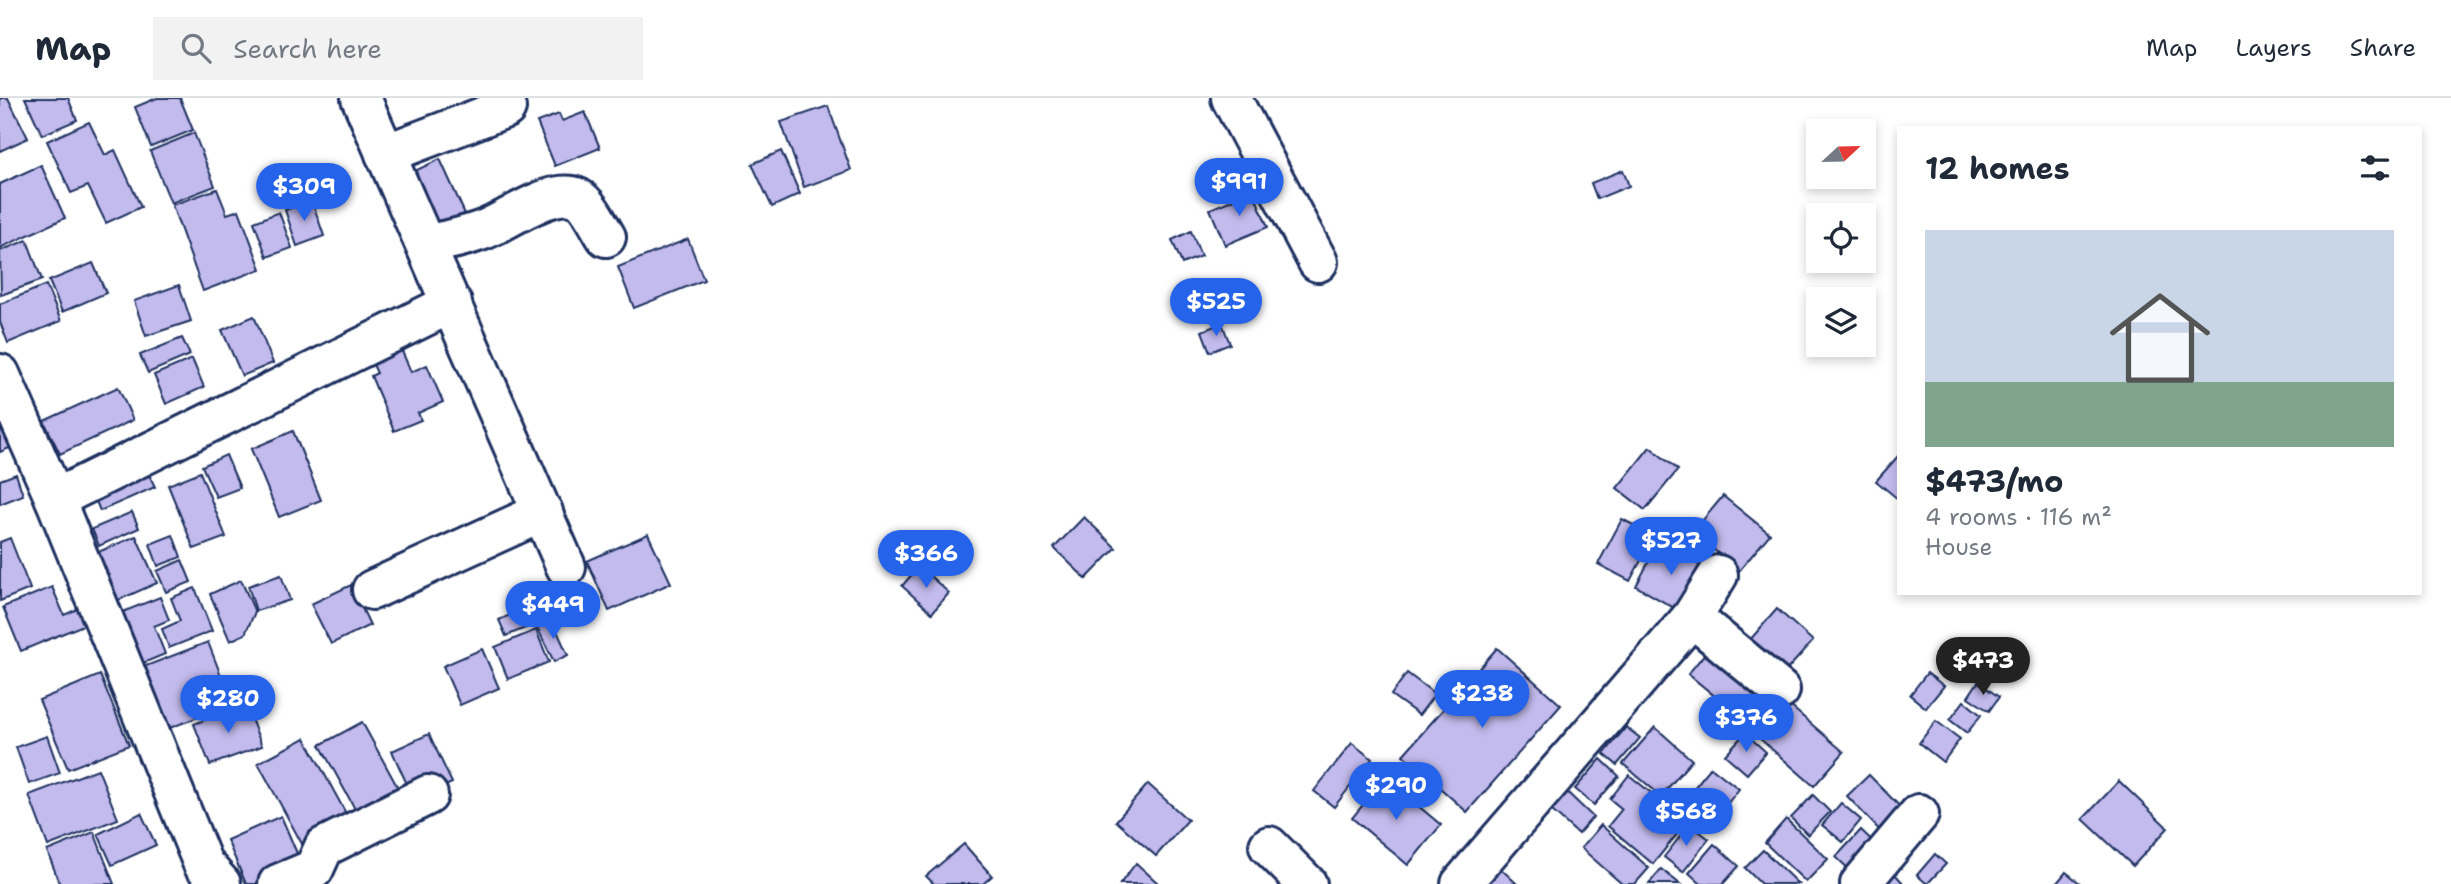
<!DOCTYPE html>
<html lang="en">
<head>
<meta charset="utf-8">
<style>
  body { margin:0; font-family:"Shantell Sans",sans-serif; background:#f2f2f3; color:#1f2937; height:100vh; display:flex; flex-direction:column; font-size:26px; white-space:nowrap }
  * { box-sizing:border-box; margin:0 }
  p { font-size:23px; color:#747a83 }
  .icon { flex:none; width:38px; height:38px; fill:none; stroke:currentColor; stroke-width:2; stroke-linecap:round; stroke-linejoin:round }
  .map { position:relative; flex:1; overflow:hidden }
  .details { position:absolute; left:1897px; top:28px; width:525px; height:469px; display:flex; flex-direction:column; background:#fff; border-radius:0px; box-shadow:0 4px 10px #0003 }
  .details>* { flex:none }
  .needle { width:46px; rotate:68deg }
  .controls { position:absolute; left:1806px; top:21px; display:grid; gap:14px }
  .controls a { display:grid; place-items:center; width:70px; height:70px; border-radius:0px; background:#fff; box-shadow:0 4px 10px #0003; font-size:35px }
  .price { position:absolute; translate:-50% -60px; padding:0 16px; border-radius:24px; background:#2563eb; color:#fff; font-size:23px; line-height:46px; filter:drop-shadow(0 2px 4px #0008) }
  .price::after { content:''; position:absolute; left:50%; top:42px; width:21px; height:16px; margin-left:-10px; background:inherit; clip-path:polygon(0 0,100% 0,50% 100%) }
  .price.on { background:#222; color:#fff }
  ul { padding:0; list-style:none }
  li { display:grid; align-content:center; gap:14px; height:371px; padding:0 28px }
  li span { display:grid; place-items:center; height:217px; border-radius:0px; color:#555 }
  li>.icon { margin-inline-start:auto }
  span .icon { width:126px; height:126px; fill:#fffc; stroke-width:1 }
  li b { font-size:30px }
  h2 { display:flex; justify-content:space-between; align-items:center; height:84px; padding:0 28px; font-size:30px }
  header { display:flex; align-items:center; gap:42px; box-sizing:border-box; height:98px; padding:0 35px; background:#fff; border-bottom:2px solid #e0e1e3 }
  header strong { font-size:33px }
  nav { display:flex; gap:38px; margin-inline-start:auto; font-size:24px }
  .search { width:490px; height:63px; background:#f2f2f3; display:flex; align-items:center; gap:18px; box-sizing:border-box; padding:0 24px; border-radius:0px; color:#747a83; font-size:26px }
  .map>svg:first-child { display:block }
</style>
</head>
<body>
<header>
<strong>Map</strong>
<div class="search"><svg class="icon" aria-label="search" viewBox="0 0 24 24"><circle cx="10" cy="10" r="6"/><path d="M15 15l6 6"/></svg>Search here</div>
<nav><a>Map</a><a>Layers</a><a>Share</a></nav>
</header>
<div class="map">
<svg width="2451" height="786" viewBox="0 0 2451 786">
  <rect width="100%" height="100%" fill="#fff"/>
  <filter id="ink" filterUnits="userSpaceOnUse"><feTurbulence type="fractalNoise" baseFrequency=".0143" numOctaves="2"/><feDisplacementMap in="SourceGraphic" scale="14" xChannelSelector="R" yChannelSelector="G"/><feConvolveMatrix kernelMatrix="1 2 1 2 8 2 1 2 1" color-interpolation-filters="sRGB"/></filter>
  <g filter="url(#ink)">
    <g fill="#c3bbed" stroke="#1b2f5e" stroke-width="2">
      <polygon points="0,0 8,0 28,40 0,53"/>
      <polygon points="25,0 68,0 77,22 42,37"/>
      <polygon points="157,0 180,0 193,32 151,49 135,9"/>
      <polygon points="828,8 851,72 804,89 781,24"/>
      <polygon points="585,14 600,50 555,68 537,24 559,16 562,23"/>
      <polygon points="89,24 105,57 115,52 141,109 106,125 88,88 71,95 47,43"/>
      <polygon points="194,35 215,88 171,105 150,53"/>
      <polygon points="781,53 800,96 772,109 752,66"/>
      <polygon points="440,61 465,116 425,134 400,80"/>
      <polygon points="41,67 65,120 0,150 0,86"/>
      <polygon points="1623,72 1629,88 1597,101 1591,85"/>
      <polygon points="217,91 227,116 239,112 261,171 203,193 172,107"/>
      <polygon points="1253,93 1268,129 1225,147 1210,111"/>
      <polygon points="312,103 324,138 297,148 285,112"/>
      <polygon points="279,114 292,150 267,159 254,124"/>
      <polygon points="1191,133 1201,158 1182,166 1172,142"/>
      <polygon points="688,141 704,182 634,210 618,169"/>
      <polygon points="27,142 42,182 1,197 0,153"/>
      <polygon points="93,165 106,195 62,214 49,183"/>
      <polygon points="46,187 61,223 8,245 0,224 0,206"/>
      <polygon points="179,187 191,223 146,238 134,203"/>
      <polygon points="254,218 273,265 242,278 222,232"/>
      <polygon points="1222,225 1230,246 1210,254 1202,233"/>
      <polygon points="182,240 190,257 148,275 140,257"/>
      <polygon points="398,244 411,274 427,267 443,304 418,315 421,322 394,333 371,278 377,275 368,256"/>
      <polygon points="192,261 204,289 166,306 154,277"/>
      <polygon points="118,289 133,322 60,356 44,323"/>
      <polygon points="0,301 26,343 0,354"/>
      <polygon points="293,333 321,402 279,419 251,351"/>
      <polygon points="1650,349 1678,372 1645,412 1617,390"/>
      <polygon points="226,357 240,390 216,399 202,368"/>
      <polygon points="1899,357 1899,402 1876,383"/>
      <polygon points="145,368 155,389 100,413 91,391"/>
      <polygon points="200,374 226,439 194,451 168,387"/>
      <polygon points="16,376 23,397 0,406 0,382"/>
      <polygon points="1723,398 1770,436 1739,473 1693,434"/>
      <polygon points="132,414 139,430 99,448 92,431"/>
      <polygon points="1084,419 1116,450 1086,481 1054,450"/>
      <polygon points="1622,421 1654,438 1630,483 1598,466"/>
      <polygon points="648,436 671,485 609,513 587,463"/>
      <polygon points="173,437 181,459 158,468 150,446"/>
      <polygon points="136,438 157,485 112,505 91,457"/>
      <polygon points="10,440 30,491 0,503 0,444"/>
      <polygon points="1659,444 1707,471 1683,515 1636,488"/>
      <polygon points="182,462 191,484 166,494 157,473"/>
      <polygon points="919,468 949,495 932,515 902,488"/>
      <polygon points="281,477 290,502 256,513 248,488"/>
      <polygon points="241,482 255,514 245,536 230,543 210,496"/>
      <polygon points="351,487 370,527 331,546 311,506"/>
      <polygon points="52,489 64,517 87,507 93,523 21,553 3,509"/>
      <polygon points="195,490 212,533 169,550 162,531 180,523 171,500"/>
      <polygon points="160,499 169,522 154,528 165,556 141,566 120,515"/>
      <polygon points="525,510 533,527 506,538 499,522"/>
      <polygon points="1777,511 1813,543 1784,575 1749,543"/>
      <polygon points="552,522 568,557 554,564 537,529"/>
      <polygon points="536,532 549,564 508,581 495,549"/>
      <polygon points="208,544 232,606 162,633 138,571"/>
      <polygon points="1711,548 1780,604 1756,632 1688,576"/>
      <polygon points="1497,550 1561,607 1467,714 1403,657"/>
      <polygon points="482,551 499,590 460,607 443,568"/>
      <polygon points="1407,575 1435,596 1419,617 1391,597"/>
      <polygon points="1927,575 1944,588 1926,610 1910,597"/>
      <polygon points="100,577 129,647 68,671 39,602"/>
      <polygon points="1978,584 1999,599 1989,613 1968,599"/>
      <polygon points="1964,603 1981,617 1967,635 1950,622"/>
      <polygon points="245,606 262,648 210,667 194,626"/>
      <polygon points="1788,606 1844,654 1814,688 1759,640"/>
      <polygon points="1936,623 1960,641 1943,664 1919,645"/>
      <polygon points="362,624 403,699 361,722 320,647"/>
      <polygon points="1626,629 1640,640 1617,667 1604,656"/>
      <polygon points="1655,629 1692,662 1661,698 1623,666"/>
      <polygon points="1745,635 1766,654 1747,676 1725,657"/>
      <polygon points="429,636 452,685 414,702 392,653"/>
      <polygon points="47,638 60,675 29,686 16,649"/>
      <polygon points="305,640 349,721 302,746 258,665"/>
      <polygon points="1352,645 1372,661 1334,709 1314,693"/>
      <polygon points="1601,661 1619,678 1594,707 1575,691"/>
      <polygon points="1711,669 1739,691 1708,730 1680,707"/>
      <polygon points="98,671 118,721 48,748 29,697"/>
      <polygon points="1629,677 1687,724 1653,766 1608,728 1622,711 1610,701"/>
      <polygon points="1869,677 1910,719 1888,741 1847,698"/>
      <polygon points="1385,680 1441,727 1408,767 1352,720"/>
      <polygon points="2119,683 2168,730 2133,768 2083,721"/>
      <polygon points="1148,686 1188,722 1156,758 1116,723"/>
      <polygon points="1567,694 1593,719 1578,736 1551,712"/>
      <polygon points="1813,697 1830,714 1808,737 1791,720"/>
      <polygon points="1841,705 1861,722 1843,744 1822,727"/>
      <polygon points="141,715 156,747 112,767 98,736"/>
      <polygon points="281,718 302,767 259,786 246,786 227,742"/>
      <polygon points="1786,721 1828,761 1806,784 1765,745"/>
      <polygon points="1690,726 1709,741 1683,774 1664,759"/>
      <polygon points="1601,727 1649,770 1635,786 1622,786 1581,750"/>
      <polygon points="1861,732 1881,751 1856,778 1836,759"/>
      <polygon points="94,734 114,786 60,786 47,753"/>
      <polygon points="964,746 992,778 983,786 934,786 926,778"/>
      <polygon points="1714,746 1739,768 1723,786 1701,786 1689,775"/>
      <polygon points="1763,752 1798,786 1761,786 1745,770"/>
      <polygon points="1935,756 1946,766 1927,786 1917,777"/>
      <polygon points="1136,765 1159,786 1120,786"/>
      <polygon points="1499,769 1517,786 1484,786"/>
      <polygon points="1661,771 1680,786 1649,786"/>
      <polygon points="2066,774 2081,786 2056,786"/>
      <polygon points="1895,776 1904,786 1883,786"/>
    </g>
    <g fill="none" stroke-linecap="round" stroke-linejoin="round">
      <g stroke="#1b2f5e" stroke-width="44">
        <g id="minor">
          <polyline points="361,0 566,469"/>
          <polyline points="1231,0 1318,164"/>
          <polyline points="385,56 506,10"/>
          <path d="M426,146C446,143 464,139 483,132C508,123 552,88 578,100C589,106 599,128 606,139"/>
          <polyline points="0,276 55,401 203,766 221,786"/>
          <polyline points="55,401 452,205"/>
          <polyline points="372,492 543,414"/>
          <polyline points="1692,519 1780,592"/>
          <polyline points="1269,748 1307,786"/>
          <polyline points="278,786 314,771 324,749 428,697"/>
          <polyline points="1461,786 1692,519 1718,477"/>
          <polyline points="1860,786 1919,716"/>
        </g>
      </g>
      <use href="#minor" stroke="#fff" stroke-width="38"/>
    </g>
  </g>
</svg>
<div class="controls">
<a><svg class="needle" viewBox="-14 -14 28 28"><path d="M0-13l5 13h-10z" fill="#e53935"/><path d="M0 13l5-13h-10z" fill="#747a83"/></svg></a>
<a><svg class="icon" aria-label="locate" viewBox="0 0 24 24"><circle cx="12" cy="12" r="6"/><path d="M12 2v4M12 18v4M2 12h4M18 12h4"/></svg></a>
<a><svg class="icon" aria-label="layers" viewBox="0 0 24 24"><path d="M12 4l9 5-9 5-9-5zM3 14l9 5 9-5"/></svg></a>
</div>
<b class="price" style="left:1239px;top:120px">$991</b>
<b class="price" style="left:304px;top:125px">$309</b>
<b class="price" style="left:1216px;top:240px">$525</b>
<b class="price" style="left:1671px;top:479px">$527</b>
<b class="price" style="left:926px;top:492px">$366</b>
<b class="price" style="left:553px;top:543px">$449</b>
<b class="price on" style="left:1983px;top:599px">$473</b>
<b class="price" style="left:1482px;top:632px">$238</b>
<b class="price" style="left:228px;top:637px">$280</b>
<b class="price" style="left:1746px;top:656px">$376</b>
<b class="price" style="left:1396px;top:724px">$290</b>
<b class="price" style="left:1686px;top:750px">$568</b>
<section class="details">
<h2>12 homes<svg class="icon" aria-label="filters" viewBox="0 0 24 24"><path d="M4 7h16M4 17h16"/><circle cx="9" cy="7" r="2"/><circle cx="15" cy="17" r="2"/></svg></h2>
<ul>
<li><span style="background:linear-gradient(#c9d6e8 70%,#7fa58c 0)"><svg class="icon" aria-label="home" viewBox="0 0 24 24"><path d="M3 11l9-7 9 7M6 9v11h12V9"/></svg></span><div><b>$473/mo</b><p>4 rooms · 116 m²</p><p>House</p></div></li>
</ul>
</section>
</div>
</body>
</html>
